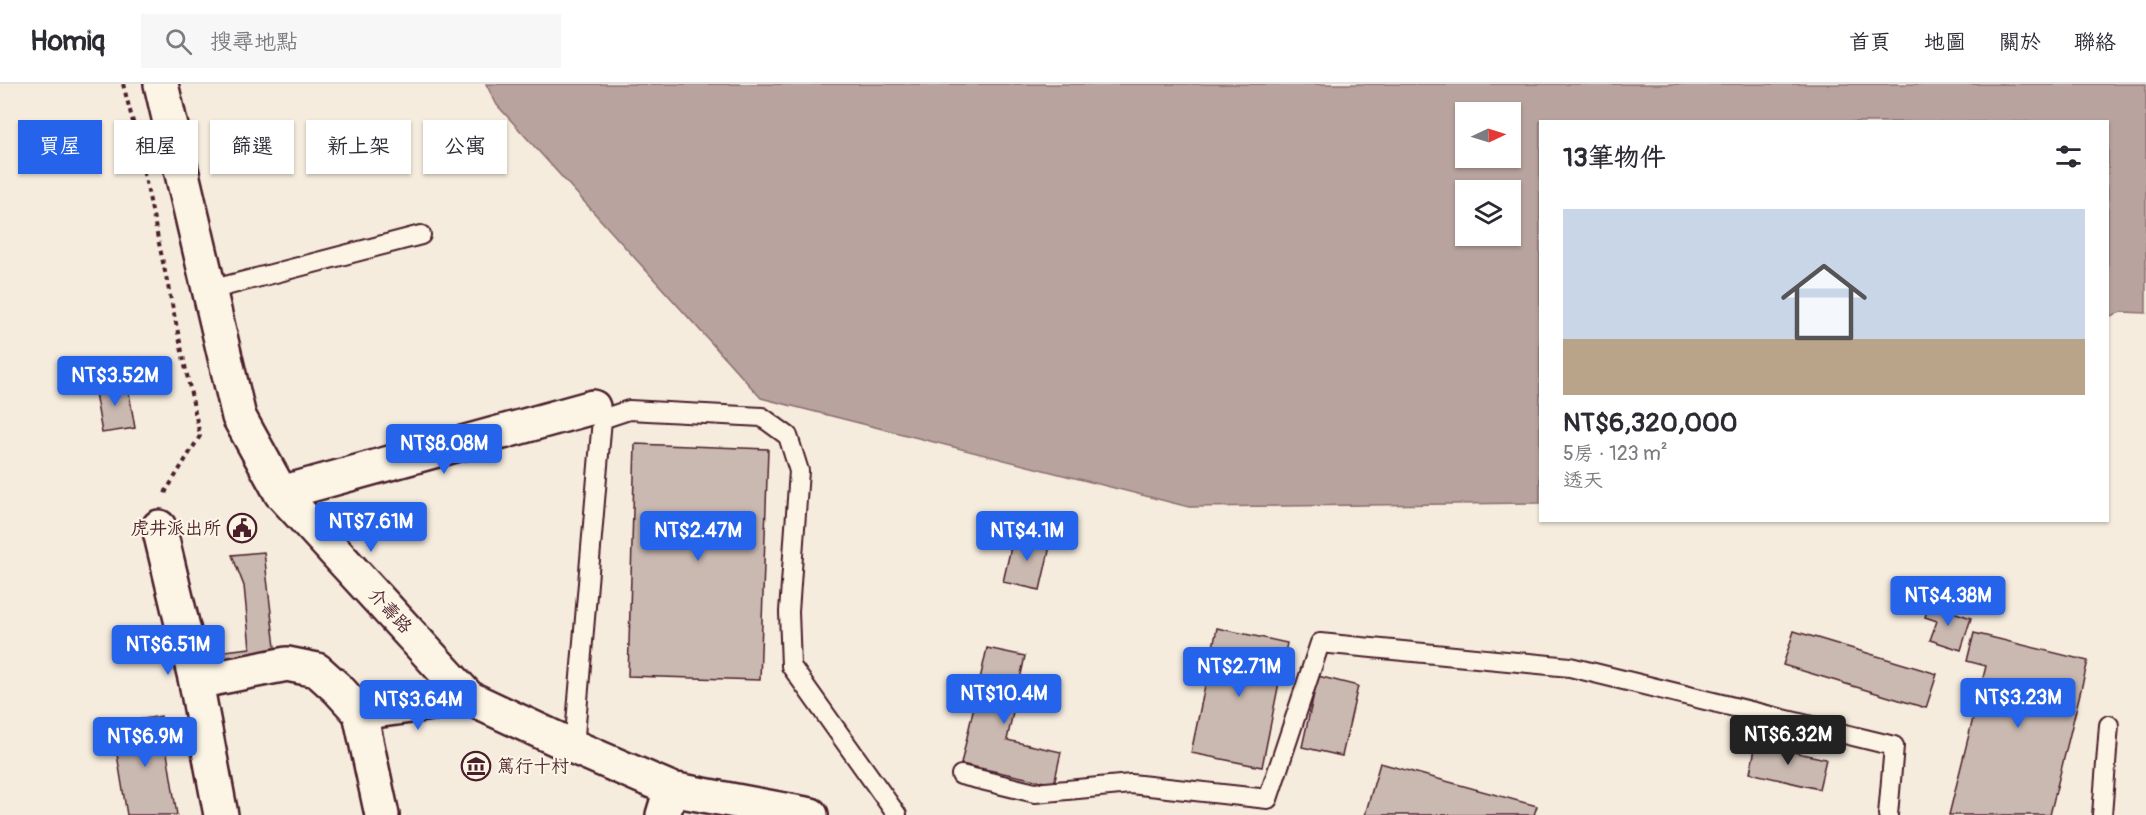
<!DOCTYPE html>
<html lang="zh-TW">
<head>
<meta charset="utf-8">
<style>
  body { margin:0; font-family:Pangolin,"LXGW WenKai TC",sans-serif; background:#f7f7f7; color:#2b2b33; height:100vh; display:flex; flex-direction:column; font-size:22px; white-space:nowrap }
  * { box-sizing:border-box; margin:0 }
  p { font-size:20px; color:#7c7c81 }
  .icon { flex:none; width:33px; height:33px; fill:none; stroke:currentColor; stroke-width:2; stroke-linecap:round; stroke-linejoin:round }
  .map { position:relative; flex:1; overflow:hidden }
  .sheet { position:absolute; left:1539px; top:36px; width:570px; height:402px; display:flex; flex-direction:column; background:#fff; border-radius:0px; box-shadow:0 2px 4px #0004 }
  .sheet>* { flex:none }
  .hud { position:absolute; left:18px; top:36px; width:570px; height:54px; display:flex; gap:12px }
  .needle { width:39px; rotate:86deg }
  .tools { position:absolute; left:1455px; top:18px; display:grid; gap:12px }
  .tools a { display:grid; place-items:center; width:66px; height:66px; border-radius:0px; background:#fff; box-shadow:0 2px 4px #0004; font-size:30px }
  .price { position:absolute; translate:-50% -51px; padding:0 14px; border-radius:6px; background:#2563eb; color:#fff; font-size:20px; line-height:39px; filter:drop-shadow(0 2px 3px #0008) }
  .price::after { content:''; position:absolute; left:50%; top:36px; width:18px; height:14px; margin-left:-9px; background:inherit; clip-path:polygon(0 0,100% 0,50% 100%) }
  .price.selected { background:#222; color:#fff }
  ul { padding:0; list-style:none }
  li { display:grid; align-content:center; gap:12px; height:318px; padding:0 24px }
  li span { display:grid; place-items:center; height:186px; border-radius:0px; color:#555 }
  li>.icon { margin-inline-start:auto }
  span .icon { width:108px; height:108px; fill:#fffc; stroke-width:1 }
  li b { font-size:26px }
  h2 { display:flex; justify-content:space-between; align-items:center; height:72px; padding:0 24px; font-size:26px }
  .pill { padding:0 21px; border-radius:0px; background:#fff; box-shadow:0 2px 4px #0004; font-size:21px; line-height:54px }
  .pill.selected { background:#2563eb; color:#fff }
  header { display:flex; align-items:center; gap:36px; box-sizing:border-box; height:84px; padding:0 30px; background:#fff; border-bottom:2px solid #e1e1e2 }
  header strong { font-size:28px }
  nav { display:flex; gap:33px; margin-inline-start:auto; font-size:21px }
  .search { width:420px; height:54px; background:#f7f7f7; display:flex; align-items:center; gap:15px; box-sizing:border-box; padding:0 21px; border-radius:0px; color:#7c7c81; font-size:22px }
  .map>svg:first-child { display:block }
</style>
</head>
<body>
<header>
<strong>Homiq</strong>
<div class="search"><svg class="icon" aria-label="search" viewBox="0 0 24 24"><circle cx="10" cy="10" r="6"/><path d="M15 15l6 6"/></svg>搜尋地點</div>
<nav><a>首頁</a><a>地圖</a><a>關於</a><a>聯絡</a></nav>
</header>
<div class="map">
<svg width="2146" height="731" viewBox="0 0 2146 731">
  <rect width="100%" height="100%" fill="#f5ecde"/>
  <filter id="ink" filterUnits="userSpaceOnUse"><feTurbulence type="fractalNoise" baseFrequency=".0167" numOctaves="2"/><feDisplacementMap in="SourceGraphic" scale="12" xChannelSelector="R" yChannelSelector="G"/><feConvolveMatrix kernelMatrix="1 2 1 2 8 2 1 2 1" color-interpolation-filters="sRGB"/></filter>
  <g filter="url(#ink)">
    <path fill="#b8a39e" stroke="#8c6e70" stroke-width="1.5" fill-rule="evenodd" d="M486,0H2146V229L2121,228L2108,233V38H1540V419L1189,423L761,314L497,21ZM1466,28H1510V74H1466ZM1466,106H1510V152H1466Z"/>
    <g fill="#cab9b1" stroke="#4a1f2b" stroke-width="1.5">
      <polygon points="127,297 135,344 102,349 94,303"/>
      <polygon points="635,360 768,365 760,596 628,592"/>
      <polygon points="1014,450 1051,458 1040,506 1003,498"/>
      <polygon points="264,468 276,572 202,590 195,554 209,551 216,568 250,564 244,502 232,471"/>
      <polygon points="1929,520 1971,534 1961,566 1930,556 1937,537 1925,533"/>
      <polygon points="1217,544 1287,559 1262,683 1191,669"/>
      <polygon points="1794,547 1937,590 1926,624 1783,581"/>
      <polygon points="1974,549 2088,577 2050,731 1949,731 1986,582 1967,577"/>
      <polygon points="987,564 1025,572 1007,656 1061,668 1054,700 961,680"/>
      <polygon points="1318,592 1358,602 1342,672 1302,663"/>
      <polygon points="161,632 177,731 127,731 113,646 120,645 118,639"/>
      <polygon points="1756,660 1826,675 1819,705 1750,689"/>
      <polygon points="1380,679 1537,722 1534,731 1365,731"/>
    </g>
    <g fill="none" stroke-linecap="round" stroke-linejoin="round">
      <g stroke="#4a1f2b" stroke-width="22">
        <g id="service">
          <polyline points="210,206 421,151"/>
          <polyline points="574,663 602,335 629,326 762,333 788,352 799,387 789,528 791,582 897,731"/>
          <polyline points="961,691 1035,709 1131,700 1268,715 1320,559 1570,583 1894,662 1888,731"/>
          <polyline points="2102,731 2109,641"/>
        </g>
      </g>
      <g stroke="#4a1f2b" stroke-width="38">
        <g id="minor">
          <polyline points="161,0 239,333 281,409 469,614 574,663 671,705 811,731"/>
          <polyline points="281,409 593,323"/>
          <polyline points="159,443 196,598 221,731"/>
          <polyline points="196,598 287,580 317,586 338,605 360,629 382,731"/>
          <polyline points="360,629 469,614"/>
          <polyline points="663,731 671,705"/>
        </g>
      </g>
      <polyline stroke="#4a1f2b" stroke-width="4" stroke-dasharray="4.5 4.5" stroke-linecap="butt" points="123,0 134,42 200,352 166,407 165,412"/>
      <use href="#service" stroke="#fcf5e5" stroke-width="18"/>
      <use href="#minor" stroke="#fcf5e5" stroke-width="33"/>
    </g>
  </g>
  <defs>
    <g id="civic-ring" transform="scale(1.5)"><circle r="9.5" fill="#fcf5e5" stroke="#4a1f2b" stroke-width="1.5"/><path d="M-.6-6.5H3V-4.5H.6V-3L4-1V1h2V6H-6V1h2V-1L-.6-3ZM-1.2 2.5V6h2.4V2.5Z" fill="#4a1f2b"/></g>
    <g id="museum-ring" transform="scale(1.5)"><circle r="9.5" fill="#fcf5e5" stroke="#4a1f2b" stroke-width="1.5"/><path d="M0-6L6-3V-2H-6V-3ZM-5-1h2V3h-2ZM-1-1h2V3h-2ZM3-1h2V3H3ZM-6 4H6V6H-6Z" fill="#4a1f2b"/></g>
  </defs>
  <g fill-rule="evenodd">
    <use href="#civic-ring" x="242" y="444"/>
    <use href="#museum-ring" x="476" y="682"/>
  </g>
  <g text-anchor="middle" dominant-baseline="central" stroke-width="4.5" stroke-linejoin="round" paint-order="stroke">
    <g font-size="18" fill="#4a1f2b" stroke="#fcf5e5" text-anchor="end">
      <text x="221" y="444">虎井派出所</text>
      <text x="497" y="682" text-anchor="start">篤行十村</text>
    </g>
    <g font-size="18" fill="#4a1f2b" stroke="#fcf5e5">
      <text transform="translate(390 527) rotate(47)">介壽路</text>
    </g>
  </g>
</svg>
<div class="tools">
<a><svg class="needle" viewBox="-14 -14 28 28"><path d="M0-13l5 13h-10z" fill="#e53935"/><path d="M0 13l5-13h-10z" fill="#7c7c81"/></svg></a>
<a><svg class="icon" aria-label="layers" viewBox="0 0 24 24"><path d="M12 4l9 5-9 5-9-5zM3 14l9 5 9-5"/></svg></a>
</div>
<b class="price" style="left:115px;top:323px">NT$3.52M</b>
<b class="price" style="left:444px;top:391px">NT$8.08M</b>
<b class="price" style="left:371px;top:469px">NT$7.61M</b>
<b class="price" style="left:698px;top:478px">NT$2.47M</b>
<b class="price" style="left:1027px;top:478px">NT$4.1M</b>
<b class="price" style="left:1948px;top:543px">NT$4.38M</b>
<b class="price" style="left:168px;top:592px">NT$6.51M</b>
<b class="price" style="left:1239px;top:614px">NT$2.71M</b>
<b class="price" style="left:1004px;top:641px">NT$10.4M</b>
<b class="price" style="left:2018px;top:645px">NT$3.23M</b>
<b class="price" style="left:418px;top:647px">NT$3.64M</b>
<b class="price selected" style="left:1788px;top:682px">NT$6.32M</b>
<b class="price" style="left:145px;top:684px">NT$6.9M</b>
<div class="hud">
<a class="pill selected">買屋</a>
<a class="pill">租屋</a>
<a class="pill">篩選</a>
<a class="pill">新上架</a>
<a class="pill">公寓</a>
</div>
<section class="sheet">
<h2>13筆物件<svg class="icon" aria-label="filters" viewBox="0 0 24 24"><path d="M4 7h16M4 17h16"/><circle cx="9" cy="7" r="2"/><circle cx="15" cy="17" r="2"/></svg></h2>
<ul>
<li><span style="background:linear-gradient(#c9d6e8 70%,#b9a48a 0)"><svg class="icon" aria-label="home" viewBox="0 0 24 24"><path d="M3 11l9-7 9 7M6 9v11h12V9"/></svg></span><div><b>NT$6,320,000</b><p>5房 · 123 m²</p><p>透天</p></div></li>
</ul>
</section>
</div>
</body>
</html>
